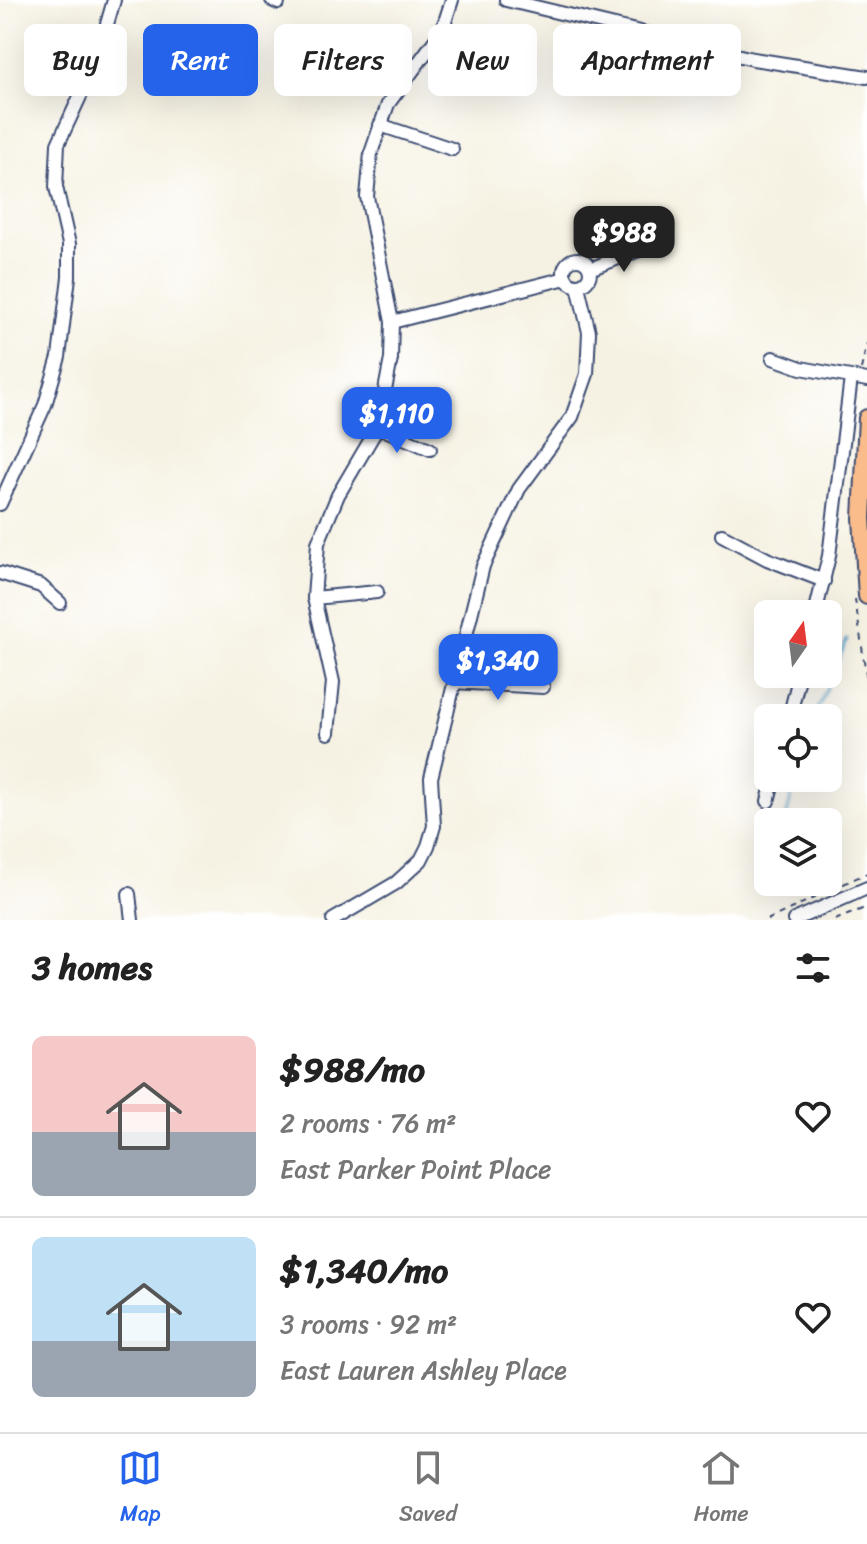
<!DOCTYPE html>
<html lang="en">
<head>
<meta charset="utf-8">
<style>
  body { margin:0; font-family:Sriracha,sans-serif; background:#f6f6f6; color:#222; height:100vh; display:flex; flex-direction:column; font-size:30px; white-space:nowrap }
  * { box-sizing:border-box; margin:0 }
  p { font-size:26px; color:#767676 }
  .icon { flex:none; width:44px; height:44px; fill:none; stroke:currentColor; stroke-width:2; stroke-linecap:round; stroke-linejoin:round }
  .map { position:relative; height:920px; overflow:hidden }
  .side { display:flex; flex-direction:column; background:#fff; flex:1 }
  .side>* { flex:none }
  .guide { position:absolute; left:24px; top:24px; width:820px; height:72px; display:flex; gap:16px }
  .needle { width:52px; rotate:14deg }
  .buttons { position:absolute; left:754px; top:600px; display:grid; gap:16px }
  .buttons a { display:grid; place-items:center; width:88px; height:88px; border-radius:12px; background:#fff; box-shadow:0 8px 32px #0002; font-size:40px }
  .price { position:absolute; translate:-50% -68px; padding:0 18px; border-radius:16px; background:#2563eb; color:#fff; font-size:26px; line-height:52px; filter:drop-shadow(0 2px 4px #0008) }
  .price::after { content:''; position:absolute; left:50%; top:48px; width:24px; height:18px; margin-left:-12px; background:inherit; clip-path:polygon(0 0,100% 0,50% 100%) }
  .price.selected { background:#222; color:#fff }
  ul { padding:0; list-style:none }
  li { display:flex; align-items:center; gap:24px; height:200px; padding:0 32px }
  li+li { border-top:2px solid #e0e0e0 }
  li span { display:grid; place-items:center; flex:none; width:224px; height:160px; border-radius:12px; color:#555 }
  li>.icon { margin-inline-start:auto }
  span .icon { width:96px; height:96px; fill:#fffc; stroke-width:1 }
  li b { font-size:34px }
  h2 { display:flex; justify-content:space-between; align-items:center; height:96px; padding:0 32px; font-size:34px }
  .chip { padding:0 28px; border-radius:12px; background:#fff; box-shadow:0 8px 32px #0002; font-size:28px; line-height:72px }
  .chip.selected { background:#2563eb; color:#fff }
  .tabs { display:flex; justify-content:space-around; align-items:center; height:112px; border-top:2px solid #e0e0e0; background:#fff; font-size:22px; color:#767676 }
  .tabs a { display:grid; justify-items:center; gap:4px }
  .tabs .selected { color:#2563eb }
  .map>svg:first-child { display:block }
</style>
</head>
<body>
<div class="map">
<svg width="867" height="920" viewBox="0 0 867 920">
  <rect width="100%" height="100%" fill="#fff"/>
  <filter id="ink" filterUnits="userSpaceOnUse"><feTurbulence type="fractalNoise" baseFrequency=".0125" numOctaves="2"/><feDisplacementMap in="SourceGraphic" scale="16" xChannelSelector="R" yChannelSelector="G"/><feConvolveMatrix kernelMatrix="1 2 1 2 8 2 1 2 1" color-interpolation-filters="sRGB"/></filter>
  <filter id="wash" filterUnits="userSpaceOnUse"><feTurbulence type="fractalNoise" baseFrequency=".006" numOctaves="4" result="noise"/><feDisplacementMap in="SourceGraphic" scale="32" xChannelSelector="R" yChannelSelector="G"/><feGaussianBlur stdDeviation="1.8" result="paint"/><feColorMatrix in="noise" values="0 0 0 0 0 0 0 0 0 0 0 0 0 0 0 0 0 1.4 0 .05"/><feComposite in="paint" operator="in"/></filter>
  <g filter="url(#wash)">
    <rect width="100%" height="100%" fill="#f6f2e3"/>
    <g fill="none" stroke-linecap="round" stroke-linejoin="round">
      <g stroke="#55a4ce" stroke-width="3">
        <polyline points="814,718 847,640"/>
        <polyline points="785,822 796,778"/>
        <polyline points="768,890 770,882"/>
      </g>
    </g>
  </g>
  <g filter="url(#ink)">
    <g fill="none" stroke-linecap="round" stroke-linejoin="round">
      <g stroke="#3c4c72" stroke-width="16">
        <g id="minor">
          <polyline points="272,0 278,3"/>
          <polyline points="506,0 753,59 867,77"/>
          <polyline points="380,125 452,149"/>
          <circle cx="577" cy="272" r="13"/>
          <polyline points="590,269 644,248"/>
          <polyline points="392,322 566,278"/>
          <polyline points="773,358 801,368 867,380"/>
          <polyline points="378,427 430,449"/>
          <polyline points="0,504 45,405 59,357 69,277 69,244 56,187 58,144 96,62 114,0"/>
          <polyline points="722,535 767,559 824,581"/>
          <polyline points="0,573 41,586 60,603"/>
          <polyline points="314,598 377,592"/>
          <polyline points="815,614 829,556 851,378"/>
          <polyline points="454,682 543,687"/>
          <polyline points="789,718 800,674"/>
          <polyline points="328,733 333,682 314,598 318,543 338,495 378,427 391,359 392,322 367,197 371,153 388,104 442,31 452,0"/>
          <polyline points="768,801 774,778"/>
          <polyline points="129,894 132,920"/>
          <polyline points="333,920 396,883 421,860 428,846 434,826 431,778 483,566 519,489 572,417 587,374 589,332 578,286"/>
          <polyline points="794,920 867,888"/>
        </g>
      </g>
      <g stroke="#3c4c72" stroke-width="20">
        <polyline id="major" points="867,418 862,518 867,596"/>
      </g>
      <g stroke="#3c4c72" stroke-width="2" stroke-dasharray="6 6" stroke-linecap="butt">
        <polyline points="861,369 867,343"/>
        <polyline points="855,599 867,681"/>
        <polyline points="767,920 867,873"/>
        <polyline points="835,920 867,907"/>
      </g>
      <use href="#minor" stroke="#fff" stroke-width="12"/>
      <use href="#major" stroke="#fabc8b" stroke-width="16"/>
    </g>
  </g>
</svg>
<div class="buttons">
<a><svg class="needle" viewBox="-14 -14 28 28"><path d="M0-13l5 13h-10z" fill="#e53935"/><path d="M0 13l5-13h-10z" fill="#767676"/></svg></a>
<a><svg class="icon" aria-label="locate" viewBox="0 0 24 24"><circle cx="12" cy="12" r="6"/><path d="M12 2v4M12 18v4M2 12h4M18 12h4"/></svg></a>
<a><svg class="icon" aria-label="layers" viewBox="0 0 24 24"><path d="M12 4l9 5-9 5-9-5zM3 14l9 5 9-5"/></svg></a>
</div>
<b class="price selected" style="left:624px;top:274px">$988</b>
<b class="price" style="left:397px;top:455px">$1,110</b>
<b class="price" style="left:498px;top:702px">$1,340</b>
<div class="guide">
<a class="chip">Buy</a>
<a class="chip selected">Rent</a>
<a class="chip">Filters</a>
<a class="chip">New</a>
<a class="chip">Apartment</a>
</div>
</div>
<section class="side">
<h2>3 homes<svg class="icon" aria-label="filters" viewBox="0 0 24 24"><path d="M4 7h16M4 17h16"/><circle cx="9" cy="7" r="2"/><circle cx="15" cy="17" r="2"/></svg></h2>
<ul>
<li><span style="background:linear-gradient(#f6c9c9 60%,#9aa5b1 0)"><svg class="icon" aria-label="home" viewBox="0 0 24 24"><path d="M3 11l9-7 9 7M6 9v11h12V9"/></svg></span><div><b>$988/mo</b><p>2 rooms · 76 m²</p><p>East Parker Point Place</p></div><svg class="icon" aria-label="heart" viewBox="0 0 24 24"><path d="M12 20l-8-8c-3-5 5-10 8-4 3-6 11-1 8 4z"/></svg></li>
<li><span style="background:linear-gradient(#bfe0f5 65%,#9aa5b1 0)"><svg class="icon" aria-label="home" viewBox="0 0 24 24"><path d="M3 11l9-7 9 7M6 9v11h12V9"/></svg></span><div><b>$1,340/mo</b><p>3 rooms · 92 m²</p><p>East Lauren Ashley Place</p></div><svg class="icon" aria-label="heart" viewBox="0 0 24 24"><path d="M12 20l-8-8c-3-5 5-10 8-4 3-6 11-1 8 4z"/></svg></li>
</ul>
</section>
<nav class="tabs">
<a class="selected"><svg class="icon" aria-label="map" viewBox="0 0 24 24"><path d="M3 6l6-2 6 2 6-2v14l-6 2-6-2-6 2zM9 4v14M15 6v14"/></svg>Map</a>
<a><svg class="icon" aria-label="saved" viewBox="0 0 24 24"><path d="M7 4h10v16l-5-4-5 4z"/></svg>Saved</a>
<a><svg class="icon" aria-label="home" viewBox="0 0 24 24"><path d="M3 11l9-7 9 7M6 9v11h12V9"/></svg>Home</a>
</nav>
</body>
</html>
